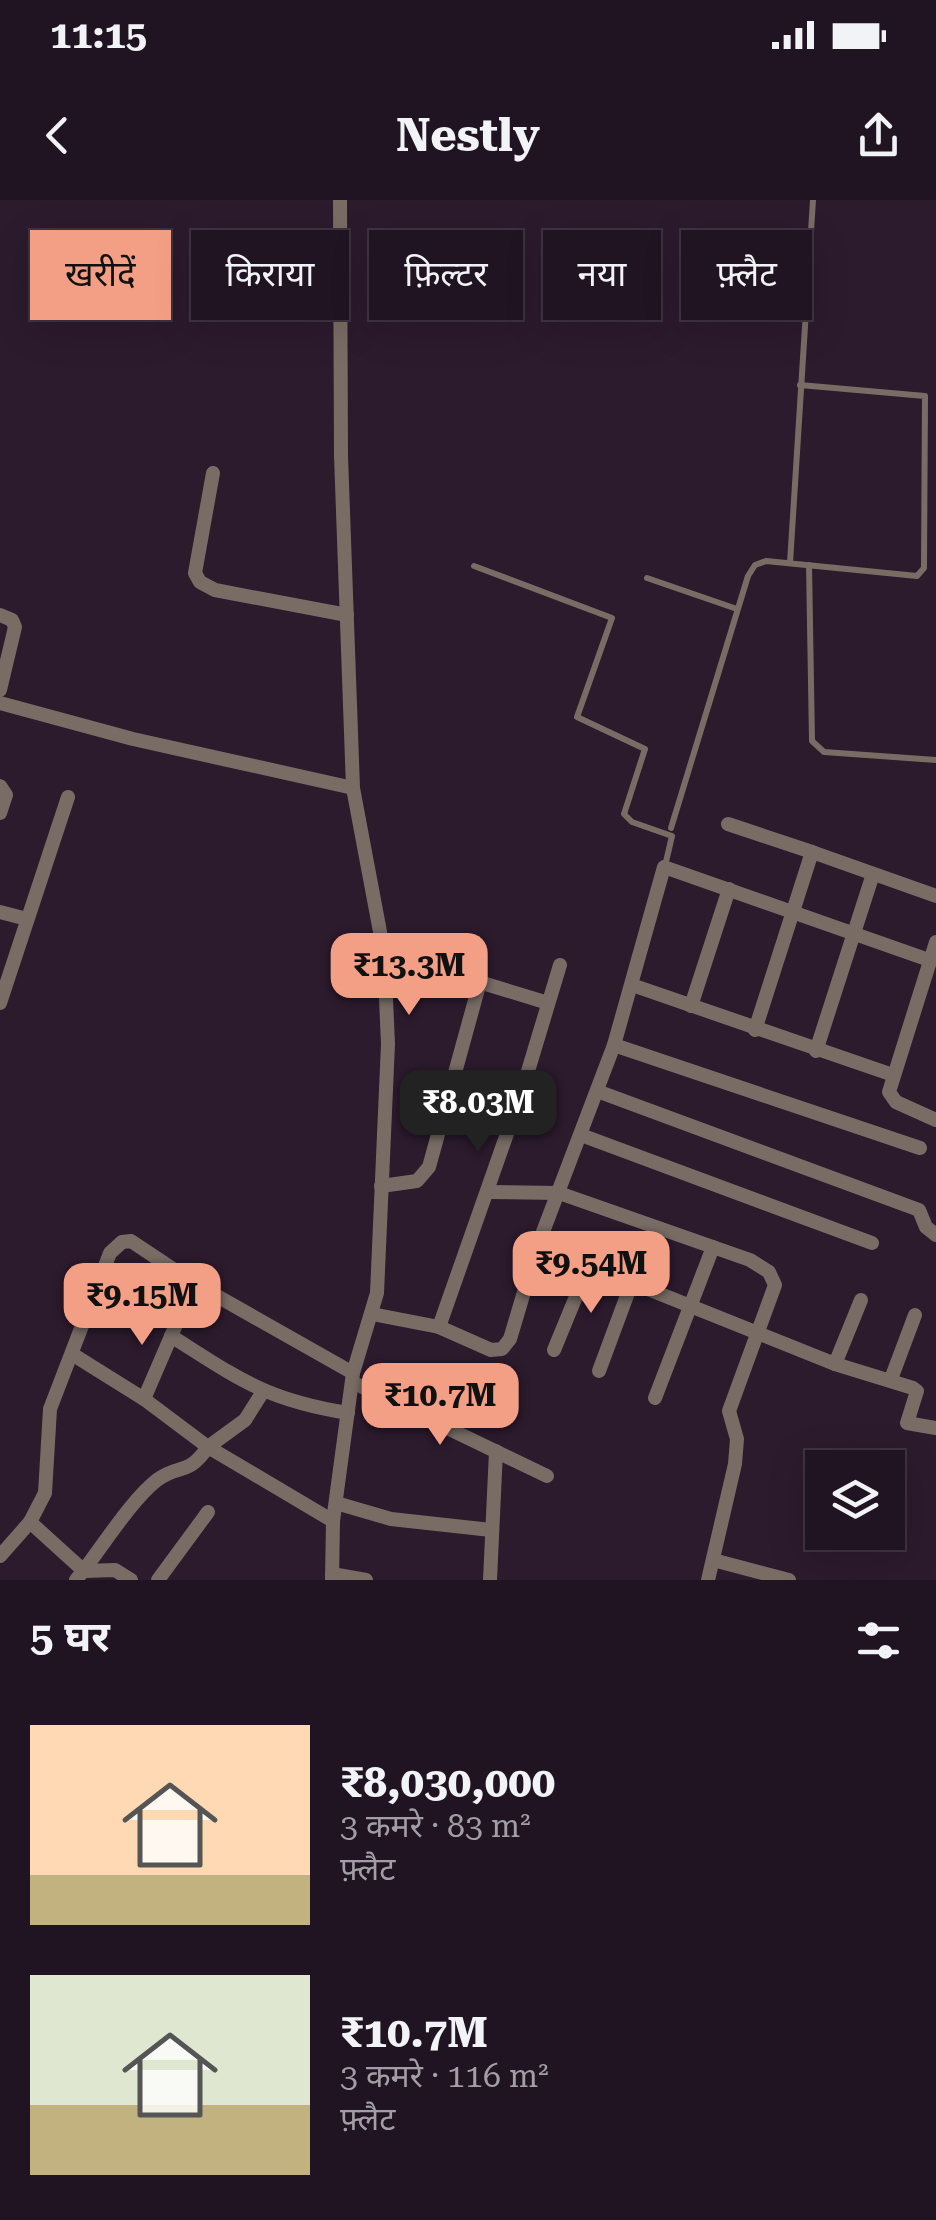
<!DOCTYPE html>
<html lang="hi">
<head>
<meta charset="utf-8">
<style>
  body { margin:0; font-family:"Roboto Serif","Noto Sans Devanagari",serif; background:#291d2a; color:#f1f3f6; height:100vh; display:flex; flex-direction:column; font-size:38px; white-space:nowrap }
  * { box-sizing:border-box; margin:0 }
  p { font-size:32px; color:#a29ea5 }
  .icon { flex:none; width:55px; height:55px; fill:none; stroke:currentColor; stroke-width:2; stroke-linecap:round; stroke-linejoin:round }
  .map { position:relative; height:1380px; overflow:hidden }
  .side { display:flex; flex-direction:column; background:#211422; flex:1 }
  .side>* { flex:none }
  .hud { position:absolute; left:30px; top:30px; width:878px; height:90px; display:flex; gap:20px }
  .tools { position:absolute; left:805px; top:1250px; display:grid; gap:20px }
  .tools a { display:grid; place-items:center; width:100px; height:100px; border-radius:0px; background:#211422; box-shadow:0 10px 40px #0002,0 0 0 2px #3e3340; font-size:50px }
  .price { position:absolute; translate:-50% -85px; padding:0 22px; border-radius:20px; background:#f39f86; color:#111; font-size:32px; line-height:65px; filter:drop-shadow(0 2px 5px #0008) }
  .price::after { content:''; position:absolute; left:50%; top:60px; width:30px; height:22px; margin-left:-15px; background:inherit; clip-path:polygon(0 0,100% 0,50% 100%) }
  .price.selected { background:#222; color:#fff }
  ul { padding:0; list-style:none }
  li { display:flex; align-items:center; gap:30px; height:250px; padding:0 30px }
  li span { display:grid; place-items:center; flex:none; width:280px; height:200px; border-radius:0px; color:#555 }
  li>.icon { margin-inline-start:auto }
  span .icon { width:120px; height:120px; fill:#fffc; stroke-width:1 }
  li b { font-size:42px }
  h2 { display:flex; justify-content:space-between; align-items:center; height:120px; padding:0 30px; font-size:42px }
  .chip { padding:0 35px; border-radius:0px; background:#211422; box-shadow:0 10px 40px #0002,0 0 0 2px #3e3340; font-size:35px; line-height:90px }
  .chip.selected { background:#f39f86; color:#111 }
  .status { display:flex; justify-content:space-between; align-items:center; height:70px; padding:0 50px; background:#211422; direction:ltr }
  .status svg { height:28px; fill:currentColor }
  header { display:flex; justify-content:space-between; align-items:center; height:130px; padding:0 30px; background:#211422; font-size:45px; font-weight:700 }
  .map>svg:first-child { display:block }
</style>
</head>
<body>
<div class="status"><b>11:15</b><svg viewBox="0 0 49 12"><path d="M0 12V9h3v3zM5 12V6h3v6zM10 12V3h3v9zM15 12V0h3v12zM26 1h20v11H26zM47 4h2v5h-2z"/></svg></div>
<header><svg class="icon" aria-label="back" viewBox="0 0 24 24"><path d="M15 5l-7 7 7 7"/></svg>Nestly<svg class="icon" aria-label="share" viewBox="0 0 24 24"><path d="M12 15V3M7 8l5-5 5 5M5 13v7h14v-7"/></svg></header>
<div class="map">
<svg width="936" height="1380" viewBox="0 0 936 1380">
  <rect width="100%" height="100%" fill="#2c1a2d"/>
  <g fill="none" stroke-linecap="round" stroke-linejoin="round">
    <g stroke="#796c65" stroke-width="6">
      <polyline points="790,363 813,0"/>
      <polyline points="809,365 812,541 824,552 936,560"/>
      <polyline points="474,366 612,418 577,517 645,549 624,614 632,622 672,636 665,666"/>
      <polyline points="647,378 737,409"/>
      <polyline points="671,628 748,376 755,365 766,361 917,376 924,368 925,196 800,185"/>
    </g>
    <g stroke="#796c65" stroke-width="14">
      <polyline points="213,273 195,373 200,382 215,390 347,415"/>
      <polyline points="0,415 12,420 15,427 0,490"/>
      <polyline points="0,503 133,539 353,588"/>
      <polyline points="0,586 6,595 0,613"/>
      <polyline points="728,624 812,652 755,830"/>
      <polyline points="812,652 936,696"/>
      <polyline points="0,712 27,719"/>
      <polyline points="936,742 889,892 896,902 936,920"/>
      <polyline points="384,753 548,803"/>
      <polyline points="632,785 893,875"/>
      <polyline points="0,803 68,597"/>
      <polyline points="691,806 729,689"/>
      <polyline points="614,845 920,948"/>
      <polyline points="816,851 873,674"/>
      <polyline points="597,891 919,1010 926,1027 936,1035"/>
      <polyline points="581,935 872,1043"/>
      <polyline points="381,986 417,981 429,967 480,782"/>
      <polyline points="488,992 559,993 750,1060 769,1072 775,1085 729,1211 737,1239 735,1264 708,1380"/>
      <polyline points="538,1045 835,1164 913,1188 917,1191 907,1223 936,1228"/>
      <polyline points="372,1114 439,1127 522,891 560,765"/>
      <polyline points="439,1127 491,1150 502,1149 510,1139 538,1045 614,845 664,667 929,760"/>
      <path d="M171,1136C239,1179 266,1200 348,1213"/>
      <polyline points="554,1150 589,1065"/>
      <polyline points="72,1154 144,1199 194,1083"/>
      <polyline points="835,1164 861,1100"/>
      <polyline points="599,1171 632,1082"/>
      <polyline points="891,1179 915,1115"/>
      <polyline points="352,1182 547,1276"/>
      <polyline points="262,1193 245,1220 208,1247 333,1321"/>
      <polyline points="655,1198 713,1047"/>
      <polyline points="336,1303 391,1319 491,1330"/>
      <polyline points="30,1322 84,1371 115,1370 131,1380"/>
      <polyline points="0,1356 30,1322 45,1293 50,1209 110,1053 122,1042 131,1041 194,1083 353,1173"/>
      <polyline points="713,1360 789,1380"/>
      <polyline points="332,1374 366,1380"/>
      <path d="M76,1380C100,1351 129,1302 157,1280C180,1263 187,1277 208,1247L144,1199"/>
      <polyline points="158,1380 208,1312"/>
      <polyline points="332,1380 333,1321 353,1173 377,1093 388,844 384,753 353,588 341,256 340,0"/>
      <polyline points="490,1380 496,1251"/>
    </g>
  </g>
</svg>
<div class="tools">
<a><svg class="icon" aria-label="layers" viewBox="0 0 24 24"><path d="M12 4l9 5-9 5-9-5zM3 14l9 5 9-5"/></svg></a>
</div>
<b class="price" style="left:409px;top:818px">₹13.3M</b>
<b class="price selected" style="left:478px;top:955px">₹8.03M</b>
<b class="price" style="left:591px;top:1116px">₹9.54M</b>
<b class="price" style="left:142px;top:1148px">₹9.15M</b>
<b class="price" style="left:440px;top:1248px">₹10.7M</b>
<div class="hud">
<a class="chip selected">खरीदें</a>
<a class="chip">किराया</a>
<a class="chip">फ़िल्टर</a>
<a class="chip">नया</a>
<a class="chip">फ़्लैट</a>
</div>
</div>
<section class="side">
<h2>5 घर<svg class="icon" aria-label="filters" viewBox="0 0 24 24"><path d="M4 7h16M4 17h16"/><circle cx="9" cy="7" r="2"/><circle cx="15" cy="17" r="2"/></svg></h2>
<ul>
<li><span style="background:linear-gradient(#ffd9b3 75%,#c2b280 0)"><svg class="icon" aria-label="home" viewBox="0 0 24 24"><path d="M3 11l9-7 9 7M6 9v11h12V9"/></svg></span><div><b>₹8,030,000</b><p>3 कमरे · 83 m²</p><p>फ़्लैट</p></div></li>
<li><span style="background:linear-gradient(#dfe7d0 65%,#c2b280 0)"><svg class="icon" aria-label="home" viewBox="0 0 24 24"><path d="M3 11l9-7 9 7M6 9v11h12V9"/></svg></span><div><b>₹10.7M</b><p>3 कमरे · 116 m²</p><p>फ़्लैट</p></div></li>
</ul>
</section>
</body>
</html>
